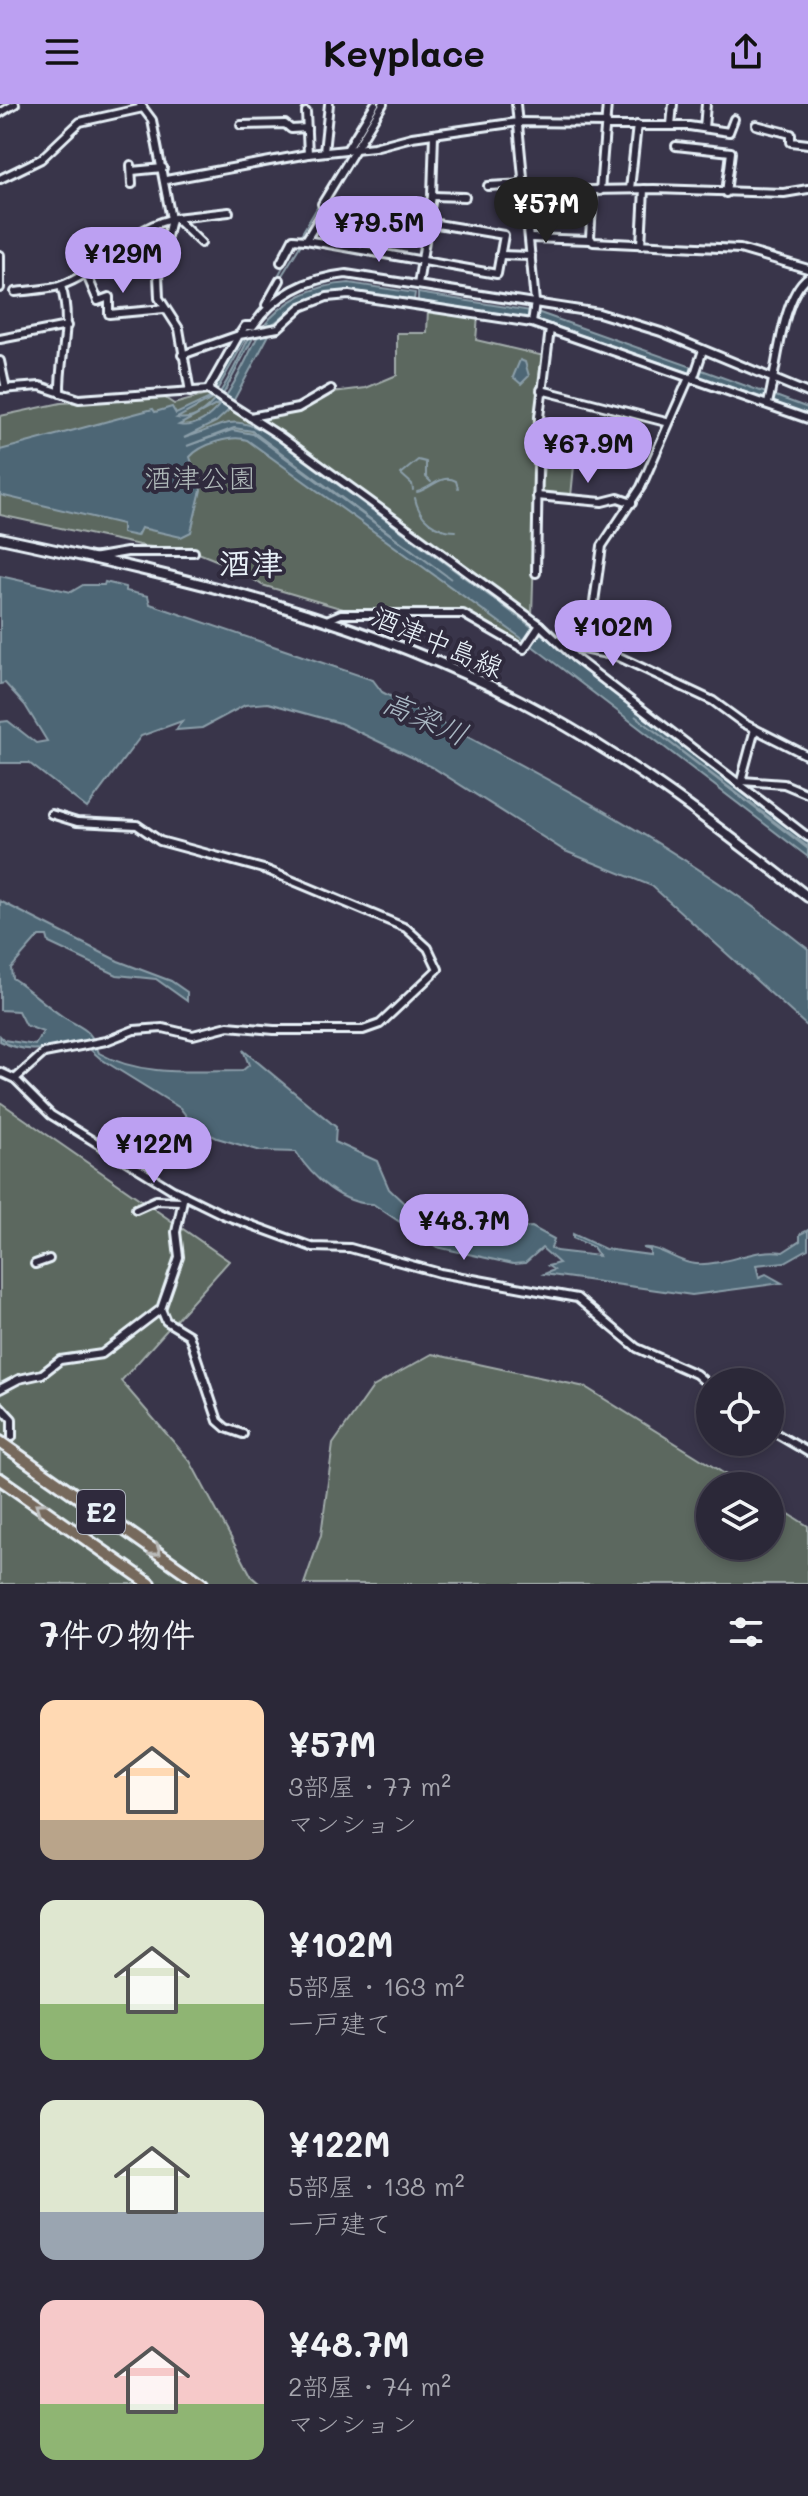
<!DOCTYPE html>
<html lang="ja">
<head>
<meta charset="utf-8">
<style>
  body { margin:0; font-family:Mali,"Klee One",sans-serif; background:#333040; color:#f1f3f6; height:100vh; display:flex; flex-direction:column; font-size:30px; white-space:nowrap }
  * { box-sizing:border-box; margin:0 }
  p { font-size:26px; color:#a6a6ae }
  .icon { flex:none; width:44px; height:44px; fill:none; stroke:currentColor; stroke-width:2; stroke-linecap:round; stroke-linejoin:round }
  .map { position:relative; height:1480px; overflow:hidden }
  .details { display:flex; flex-direction:column; background:#2b2838; flex:1 }
  .details>* { flex:none }
  .fabs { position:absolute; left:696px; top:1264px; display:grid; gap:16px }
  .fabs a { display:grid; place-items:center; width:88px; height:88px; border-radius:50%; background:#2b2838; box-shadow:0 4px 12px #0003,0 0 0 2px #474453; font-size:40px }
  .price { position:absolute; translate:-50% -68px; padding:0 18px; border-radius:28px; background:#bca0f2; color:#111; font-size:26px; line-height:52px; filter:drop-shadow(0 2px 4px #0008) }
  .price::after { content:''; position:absolute; left:50%; top:48px; width:24px; height:18px; margin-left:-12px; background:inherit; clip-path:polygon(0 0,100% 0,50% 100%) }
  .price.current { background:#222; color:#fff }
  ul { padding:0; list-style:none }
  li { display:flex; align-items:center; gap:24px; height:200px; padding:0 40px }
  li span { display:grid; place-items:center; flex:none; width:224px; height:160px; border-radius:16px; color:#555 }
  li>.icon { margin-inline-start:auto }
  span .icon { width:96px; height:96px; fill:#fffc; stroke-width:1 }
  li b { font-size:34px }
  h2 { display:flex; justify-content:space-between; align-items:center; height:96px; padding:0 40px; font-size:34px }
  header { display:flex; justify-content:space-between; align-items:center; height:104px; padding:0 40px; background:#bca0f2; color:#111; font-size:36px; font-weight:700 }
  .map>svg:first-child { display:block }
</style>
</head>
<body>
<header><svg class="icon" aria-label="menu" viewBox="0 0 24 24"><path d="M4 6h16M4 12h16M4 18h16"/></svg>Keyplace<svg class="icon" aria-label="share" viewBox="0 0 24 24"><path d="M12 15V3M7 8l5-5 5 5M5 13v7h14v-7"/></svg></header>
<div class="map">
<svg width="808" height="1480" viewBox="0 0 808 1480">
  <rect width="100%" height="100%" fill="#39354a"/>
  <filter id="ink" filterUnits="userSpaceOnUse"><feTurbulence type="fractalNoise" baseFrequency=".0125" numOctaves="2"/><feDisplacementMap in="SourceGraphic" scale="16" xChannelSelector="R" yChannelSelector="G"/><feConvolveMatrix kernelMatrix="1 2 1 2 8 2 1 2 1" color-interpolation-filters="sRGB"/></filter>
  <g filter="url(#ink)">
    <g fill="#5b685e" stroke="#a2acab" stroke-width="2">
      <polygon points="428,205 478,212 476,236 544,252 539,290 532,511 261,314 284,310 333,288 366,284 397,271 397,229 427,229"/>
      <polygon points="210,290 275,332 537,522 524,541 469,510 350,507 262,481 238,465 196,448 144,442 0,411 0,312 61,299 165,294 174,300"/>
      <polygon points="546,348 575,352 571,392 541,388"/>
      <polygon points="0,998 229,1157 121,1277 190,1357 252,1473 260,1480 0,1480"/>
      <polygon points="432,1250 585,1283 744,1382 710,1382 710,1442 770,1442 770,1398 808,1422 808,1480 304,1480 321,1431 333,1340 373,1283"/>
    </g>
    <g fill="#4d6675" stroke="#8b9ea9" stroke-width="2" fill-rule="evenodd">
      <path d="M349,179L415,189L414,196C373,189 337,180 298,200C284,208 279,220 262,224C283,196 314,181 349,179Z"/>
      <polygon points="418,189 531,207 529,214 418,197"/>
      <polygon points="537,208 695,264 693,270 538,216"/>
      <path d="M270,229L228,307L216,318L184,334C223,323 231,307 270,331L540,529L808,734V743L635,612L808,745V753L531,541L247,336C232,330 200,341 190,353L201,386L191,428L181,433L141,424L137,432L122,429V420L0,391V346L153,305L155,308L172,303L176,310L210,294L242,234L247,233L212,295L177,314C214,321 235,259 250,232H254L218,300L179,321C219,328 243,259 259,230ZM234,324L252,327L451,475L253,330L232,326L187,342Z"/>
      <polygon points="520,256 525,258 529,272 521,280 513,273"/>
      <polygon points="699,265 769,290 767,295 697,272"/>
      <polygon points="773,291 808,304 808,312 772,299"/>
      <path d="M0,472L71,488L83,481H104L105,478L125,483L126,487L148,492L150,500L373,576L382,588C528,664 679,740 808,845V923L652,782L565,747L432,663L340,619L268,599L245,601L202,624L176,626L182,617L141,632L87,704L29,659H0V618L8,617L36,639L47,637L25,601L5,579L0,580Z"/>
      <path d="M0,797L118,857L171,877L187,888V897L156,875L117,871L49,839L47,832H39L11,864L12,874C31,886 47,903 65,914C85,926 90,924 99,949C141,973 194,967 242,967L249,961L243,946L336,1023L335,1038L377,1057L389,1085L408,1103L454,1127L468,1121L490,1126L532,1123L554,1135L551,1144L556,1147L599,1152L593,1143L573,1134V1130L605,1145L650,1151V1146L643,1144C662,1142 676,1159 696,1160C725,1162 755,1143 783,1148L800,1137V1130L808,1126V1145L785,1158L756,1161L759,1173L766,1170L782,1179L692,1191L544,1170L554,1166L548,1162L559,1159L542,1144L525,1159L513,1160L437,1143L373,1100C341,1100 312,1073 296,1048L261,1047L217,1034L195,1023L180,1004L101,955L84,940C53,943 29,952 0,937V932L4,936L35,941L43,928L25,921L18,907L0,906Z"/>
    </g>
    <g fill="none" stroke-linecap="round" stroke-linejoin="round">
      <g stroke="#8b9ea9" stroke-width="2">
        <polyline points="327,98 357,49"/>
        <polyline points="299,134 379,0"/>
        <polyline points="281,173 303,137"/>
        <polyline points="301,186 344,174 392,180"/>
        <polyline points="588,210 609,215"/>
        <polyline points="253,218 296,139"/>
        <polyline points="257,224 266,210"/>
        <polyline points="638,224 699,248"/>
        <polyline points="705,251 759,272"/>
        <polyline points="413,386 412,380 401,370 418,356 426,358 426,373 431,378"/>
        <path d="M417,388C431,385 441,369 456,377L458,384"/>
        <path d="M415,394C419,415 436,427 456,427"/>
      </g>
      <g stroke="#e8f1f8" stroke-width="12">
        <g id="minor">
          <polyline points="140,0 152,16 171,115 158,171 159,194 179,225 190,288"/>
          <polyline points="516,0 535,198 532,219"/>
          <polyline points="306,8 308,50"/>
          <polyline points="0,9 15,0"/>
          <polyline points="241,21 285,20 291,25 307,24"/>
          <polyline points="671,21 673,0"/>
          <polyline points="756,21 791,30 791,38 808,40"/>
          <polyline points="607,22 689,22 729,28 734,15"/>
          <polyline points="704,24 706,0"/>
          <polyline points="676,42 731,48 726,89"/>
          <polyline points="348,44 375,0"/>
          <polyline points="324,48 329,0"/>
          <polyline points="131,61 132,80"/>
          <polyline points="132,67 163,64"/>
          <polyline points="0,75 41,55 80,18 143,4"/>
          <polyline points="166,76 308,50 374,43 412,33 518,18 607,19"/>
          <polyline points="488,82 525,80"/>
          <polyline points="630,85 637,21"/>
          <polyline points="526,87 654,85 784,89 808,85"/>
          <polyline points="593,87 590,133 593,138 740,145 808,165"/>
          <polyline points="600,87 607,0"/>
          <polyline points="432,92 465,93"/>
          <polygon points="327,102 504,131 497,170 306,136"/>
          <polyline points="327,102 322,100 383,0"/>
          <polyline points="175,114 229,108"/>
          <polyline points="175,114 201,139"/>
          <polyline points="530,134 590,136"/>
          <polyline points="641,141 644,85"/>
          <polyline points="0,151 0,184"/>
          <polyline points="500,151 531,152"/>
          <polyline points="281,158 293,135 306,136"/>
          <polyline points="86,169 98,197 109,193 109,210 164,205"/>
          <polyline points="418,181 432,92 434,30"/>
          <path d="M15,188C29,186 46,186 59,182C102,169 121,128 171,115"/>
          <polyline points="266,201 280,176"/>
          <polyline points="0,235 67,222"/>
          <path d="M182,251L239,231L245,222H253C274,191 308,174 346,170L599,209L661,228L808,289"/>
          <polyline points="0,257 6,285"/>
          <polyline points="693,276 703,246"/>
          <polyline points="0,285 40,282 79,295 208,286 280,332 540,521 574,553 808,733"/>
          <polyline points="208,286 239,231 278,224 301,203 327,193 349,191 532,219 808,315"/>
          <polyline points="541,286 666,318"/>
          <path d="M60,289C59,252 73,218 61,182"/>
          <path d="M768,299C777,267 781,193 808,173"/>
          <polyline points="250,313 298,304 331,285"/>
          <polyline points="537,392 602,398 618,394 632,399"/>
          <polyline points="92,454 127,448 194,448"/>
          <polyline points="536,469 539,313 550,225"/>
          <polyline points="329,515 341,510 463,510 524,545 540,521"/>
          <polyline points="563,541 617,552 713,597 743,619 808,652"/>
          <polyline points="595,547 590,526 602,442 641,383 688,276"/>
          <polyline points="741,677 755,625"/>
          <polyline points="742,677 784,680 808,690"/>
          <polyline points="0,968 15,975 51,1011 173,1086 224,1111 312,1143 350,1144 440,1169 577,1194 637,1244 696,1270 710,1282"/>
          <polyline points="15,975 44,949 106,937 134,926 163,924 193,931 228,922 274,926 363,926 380,920 438,865 428,844 406,824 267,766 160,737 137,721 77,718 51,710"/>
          <polyline points="136,1105 156,1096 181,1097"/>
          <polyline points="35,1160 49,1155"/>
          <polyline points="161,1205 166,1217 189,1231 218,1317 226,1324 243,1330"/>
          <polyline points="0,1285 19,1275 42,1270 60,1256 102,1250 161,1205 179,1153 176,1128 184,1091"/>
          <polyline points="0,1302 12,1315 12,1333"/>
          <polyline points="770,1326 808,1348"/>
        </g>
      </g>
      <g stroke="#e8f1f8" stroke-width="14">
        <path id="secondary" d="M0,434C187,474 376,516 545,610C640,662 723,727 808,793"/>
      </g>
      <g stroke="#e8f1f8" stroke-width="16">
        <g id="motorway">
          <polyline points="0,1338 202,1480"/>
          <polyline points="0,1375 150,1480"/>
        </g>
      </g>
      <use href="#minor" stroke="#2f2a3d" stroke-width="6"/>
      <use href="#secondary" stroke="#2f2a3d" stroke-width="8"/>
      <use href="#motorway" stroke="#76695c" stroke-width="10"/>
    </g>
    <defs><path id="oneway-chevron" d="M-2-3.5L2.5 0L-2 3.5" fill="none" stroke-width="1.6" stroke-linecap="round" stroke-linejoin="round" transform="scale(2)"/></defs>
    <g stroke="#babbba">
      <use href="#oneway-chevron" transform="translate(40 1403) rotate(-145)"/>
      <use href="#oneway-chevron" transform="translate(156 1447) rotate(36)"/>
    </g>
  </g>
  <g text-anchor="middle" dominant-baseline="central" stroke-width="8" stroke-linejoin="round" paint-order="stroke">
    <rect fill="#2f2a3d" stroke="#b0b5c0" stroke-width="2" x="77" y="1386" width="48" height="44" rx="6"/>
    <g font-size="26" font-weight="bold" fill="#e8f1f8">
      <text x="101" y="1408">E2</text>
    </g>
    <g font-size="28" fill="#b0baba" stroke="#2f2a3d">
      <text x="200" y="373">酒津公園</text>
    </g>
    <g font-size="28" fill="#e8f1f8" stroke="#2f2a3d">
      <text transform="translate(438 537) rotate(23)">酒津中島線</text>
    </g>
    <g font-size="30" font-style="italic" fill="#aab9c4" stroke="#2f2a3d">
      <text transform="translate(426 613) rotate(24)">高梁川</text>
    </g>
    <g font-size="32" font-weight="bold" fill="#e8f1f8" stroke="#2f2a3d">
      <text x="251" y="458">酒津</text>
    </g>
  </g>
</svg>
<div class="fabs">
<a><svg class="icon" aria-label="locate" viewBox="0 0 24 24"><circle cx="12" cy="12" r="6"/><path d="M12 2v4M12 18v4M2 12h4M18 12h4"/></svg></a>
<a><svg class="icon" aria-label="layers" viewBox="0 0 24 24"><path d="M12 4l9 5-9 5-9-5zM3 14l9 5 9-5"/></svg></a>
</div>
<b class="price current" style="left:546px;top:141px">¥57M</b>
<b class="price" style="left:379px;top:160px">¥79.5M</b>
<b class="price" style="left:123px;top:191px">¥129M</b>
<b class="price" style="left:588px;top:381px">¥67.9M</b>
<b class="price" style="left:613px;top:564px">¥102M</b>
<b class="price" style="left:154px;top:1081px">¥122M</b>
<b class="price" style="left:464px;top:1158px">¥48.7M</b>
</div>
<section class="details">
<h2>7件の物件<svg class="icon" aria-label="filters" viewBox="0 0 24 24"><path d="M4 7h16M4 17h16"/><circle cx="9" cy="7" r="2"/><circle cx="15" cy="17" r="2"/></svg></h2>
<ul>
<li><span style="background:linear-gradient(#ffd9b3 75%,#b9a48a 0)"><svg class="icon" aria-label="home" viewBox="0 0 24 24"><path d="M3 11l9-7 9 7M6 9v11h12V9"/></svg></span><div><b>¥57M</b><p>3部屋 · 77 m²</p><p>マンション</p></div></li>
<li><span style="background:linear-gradient(#dfe7d0 65%,#8fb573 0)"><svg class="icon" aria-label="home" viewBox="0 0 24 24"><path d="M3 11l9-7 9 7M6 9v11h12V9"/></svg></span><div><b>¥102M</b><p>5部屋 · 163 m²</p><p>一戸建て</p></div></li>
<li><span style="background:linear-gradient(#dfe7d0 70%,#9aa5b1 0)"><svg class="icon" aria-label="home" viewBox="0 0 24 24"><path d="M3 11l9-7 9 7M6 9v11h12V9"/></svg></span><div><b>¥122M</b><p>5部屋 · 138 m²</p><p>一戸建て</p></div></li>
<li><span style="background:linear-gradient(#f6c9c9 65%,#8fb573 0)"><svg class="icon" aria-label="home" viewBox="0 0 24 24"><path d="M3 11l9-7 9 7M6 9v11h12V9"/></svg></span><div><b>¥48.7M</b><p>2部屋 · 74 m²</p><p>マンション</p></div></li>
</ul>
</section>
</body>
</html>
